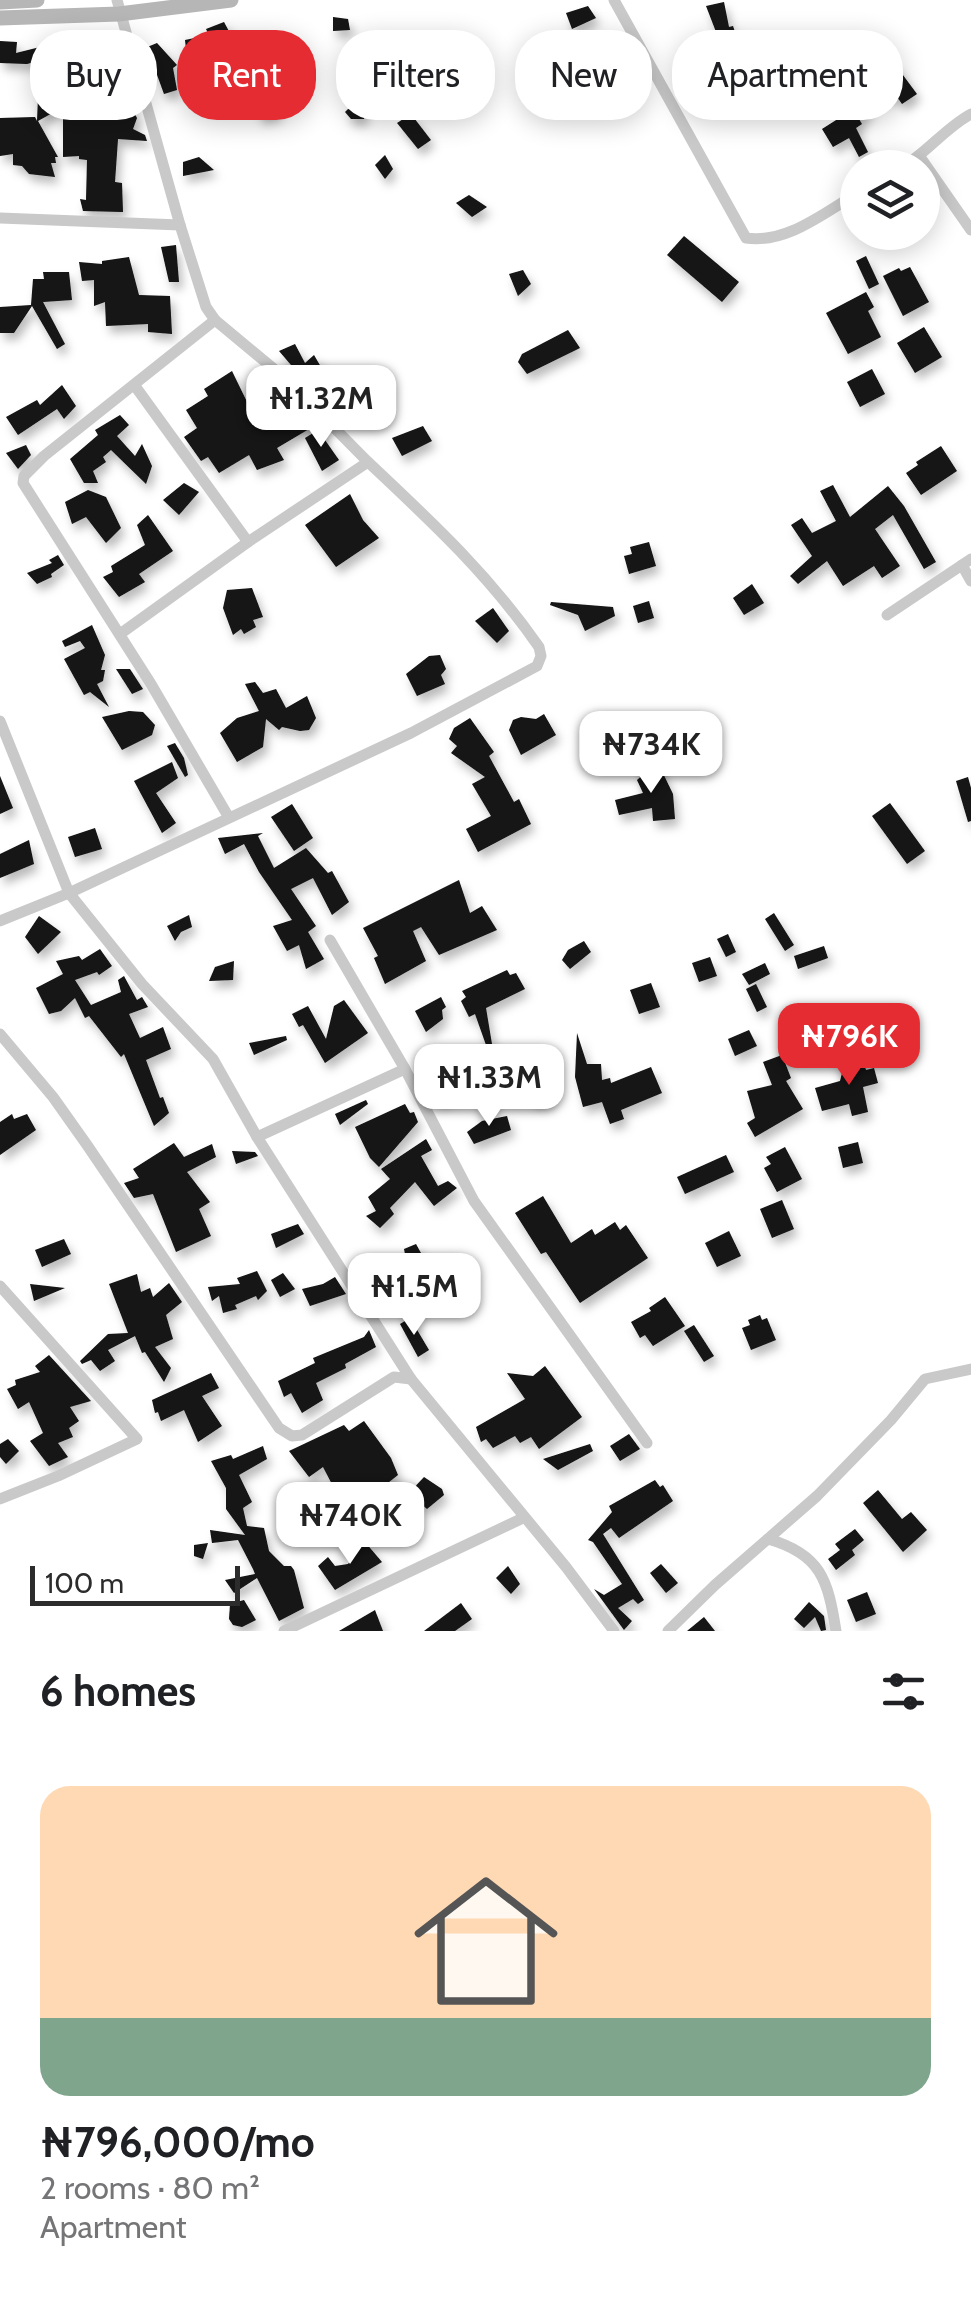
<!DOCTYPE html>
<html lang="en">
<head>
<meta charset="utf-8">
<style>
  body { margin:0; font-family:Cabin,sans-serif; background:#f6f6f6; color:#202124; height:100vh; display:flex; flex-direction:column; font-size:38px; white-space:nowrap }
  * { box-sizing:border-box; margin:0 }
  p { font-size:32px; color:#757577 }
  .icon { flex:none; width:55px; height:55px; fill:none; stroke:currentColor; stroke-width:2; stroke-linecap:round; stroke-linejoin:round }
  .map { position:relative; height:1631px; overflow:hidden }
  .side { display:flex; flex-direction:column; background:#fff; flex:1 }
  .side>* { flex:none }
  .banner { position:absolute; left:30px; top:30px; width:912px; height:90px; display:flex; gap:20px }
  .fabs { position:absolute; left:840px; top:150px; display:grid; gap:20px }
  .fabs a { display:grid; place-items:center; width:100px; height:100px; border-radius:50%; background:#fff; box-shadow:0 5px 25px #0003; font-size:50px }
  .scale { position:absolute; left:30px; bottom:25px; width:210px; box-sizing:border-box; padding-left:10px; border:5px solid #2c2c2c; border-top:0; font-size:28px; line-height:35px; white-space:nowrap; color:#2c2c2c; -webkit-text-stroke:8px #fff; paint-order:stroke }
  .price { position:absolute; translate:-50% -85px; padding:0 22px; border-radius:20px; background:#fff; color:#222; font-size:32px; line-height:65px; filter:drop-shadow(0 2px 5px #0008) }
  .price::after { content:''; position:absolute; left:50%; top:60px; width:30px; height:22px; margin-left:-15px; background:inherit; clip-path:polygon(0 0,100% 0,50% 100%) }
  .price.selected { background:#e52c32; color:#fff }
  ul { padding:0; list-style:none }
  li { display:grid; align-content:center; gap:20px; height:530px; padding:0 40px }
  li span { display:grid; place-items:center; height:310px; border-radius:30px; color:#555 }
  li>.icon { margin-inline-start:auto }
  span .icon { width:180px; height:180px; fill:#fffc; stroke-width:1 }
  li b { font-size:42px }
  h2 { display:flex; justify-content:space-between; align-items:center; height:120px; padding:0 40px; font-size:42px }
  .tag { padding:0 35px; border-radius:40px; background:#fff; box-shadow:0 5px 25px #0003; font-size:35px; line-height:90px }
  .tag.selected { background:#e52c32; color:#fff }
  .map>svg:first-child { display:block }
</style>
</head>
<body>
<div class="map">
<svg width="971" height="1631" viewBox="0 0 971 1631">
  <defs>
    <filter id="shadow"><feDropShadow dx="4" dy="7" stdDeviation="5" flood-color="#0004"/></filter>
  </defs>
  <rect width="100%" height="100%" fill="#fff"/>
  <g fill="#131313" filter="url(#shadow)">
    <polygon points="724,2 729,27 733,26 739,44 723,50 706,6"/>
    <polygon points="588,6 596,18 572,29 566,13"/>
    <polygon points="333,17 348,19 350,30 333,31"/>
    <polygon points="224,22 231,35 216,42 211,41 187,58 185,40 209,35 206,29"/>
    <polygon points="0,41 17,42 16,53 44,46 46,59 27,64 0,63"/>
    <polygon points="157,43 177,65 173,68 177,90 164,94 152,61 147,61 145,48"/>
    <polygon points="877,52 888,68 894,63 917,94 902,104 895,94 889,99 883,92 864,104 869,112 859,119 862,124 856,128 868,152 859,157 849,138 833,147 822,129 844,115 838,100 860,86 849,71"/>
    <polygon points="126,70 123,106 132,109 137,118 133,129 145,135 147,141 118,139 115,182 122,183 123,212 83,211 80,199 86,200 87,160 79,159 79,156 63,157 63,107 38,121 58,157 55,157 56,163 51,163 55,177 29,174 22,166 13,165 13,154 0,156 0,118 35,117 37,121 39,73 80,72 76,115 108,118 110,71"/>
    <polygon points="270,100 280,113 260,118 255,102"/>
    <polygon points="355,102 365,109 364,119 351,119 345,112"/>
    <polygon points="411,114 431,140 418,149 397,123"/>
    <polygon points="385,155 393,169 385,179 375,165"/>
    <polygon points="199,157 214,170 183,176 183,162"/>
    <polygon points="469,195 487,207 472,217 456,203"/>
    <polygon points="684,236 739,282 722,302 667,255"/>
    <polygon points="176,245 179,282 169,282 161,247"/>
    <polygon points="866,256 879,284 869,289 856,261"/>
    <polygon points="129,257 139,295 170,296 172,334 148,332 148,324 106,326 105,302 94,306 94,280 82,281 79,262 102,264 102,261"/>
    <polygon points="910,267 929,302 903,316 883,276 899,268 901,271"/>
    <polygon points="523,270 531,284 518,296 509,274"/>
    <polygon points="43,272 69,272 72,300 43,302 65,344 57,349 32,306 14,333 0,333 0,307 31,305 33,279 44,279"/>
    <polygon points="866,292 874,307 868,311 881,337 848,354 826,313"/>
    <polygon points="924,327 942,357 915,373 897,343"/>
    <polygon points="568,330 580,348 527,374 518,362 522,354"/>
    <polygon points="295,344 305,363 314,355 321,367 322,380 297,365 291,365 279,351"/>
    <polygon points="872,369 885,394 860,407 847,382"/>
    <polygon points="232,371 249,406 279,385 309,429 277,448 284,460 257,470 249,455 219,473 208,457 201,461 184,437 197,428 186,410 208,396 204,389"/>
    <polygon points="62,385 76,406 64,419 57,409 18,435 6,417 37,400 40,405"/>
    <polygon points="120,415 129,425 117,436 135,456 142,444 152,466 146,484 111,450 103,457 106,462 93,471 98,483 84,483 70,459 98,435 95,430"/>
    <polygon points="423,426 432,441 402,456 392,438"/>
    <polygon points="318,430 339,460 322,471 305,438"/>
    <polygon points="26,445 31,455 18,469 6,453"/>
    <polygon points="941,446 957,471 921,495 906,473 918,465 916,462"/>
    <polygon points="184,483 199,492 179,515 163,500"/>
    <polygon points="833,485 850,517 888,486 904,506 936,562 924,569 893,515 875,529 900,566 882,578 874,566 843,586 827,561 798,584 790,576 812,556 791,525 802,518 812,533 836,521 820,491"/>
    <polygon points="88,490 106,497 121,528 106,543 86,517 72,524 65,502"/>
    <polygon points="350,494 363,520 379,538 336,567 305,525"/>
    <polygon points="148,515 173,551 139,574 145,582 119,597 103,577 113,572 111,566 145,545 137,525"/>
    <polygon points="649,542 656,566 629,574 624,556 632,554 630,547"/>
    <polygon points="58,555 64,565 51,574 52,577 37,584 27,573 52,563 49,560"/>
    <polygon points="752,584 764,603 744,615 733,598"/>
    <polygon points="252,588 263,617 253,620 256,627 244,634 241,629 233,635 223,608 227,590"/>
    <polygon points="649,601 654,618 638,623 633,606"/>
    <polygon points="551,602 613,607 615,616 585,631 578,615 550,605"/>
    <polygon points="493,608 509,631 497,643 475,621"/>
    <polygon points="92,625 105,655 101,670 105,670 103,681 97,684 109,707 90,692 84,695 64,659 85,648 80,641 65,647 62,641"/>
    <polygon points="440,655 446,669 441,675 445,684 417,696 406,674 429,656"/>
    <polygon points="116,669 130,669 143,689 132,694"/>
    <polygon points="255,682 263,693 276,689 286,708 307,696 316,718 309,730 300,731 282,727 279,730 266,719 263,747 237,762 220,733 237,718 259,711 245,684"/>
    <polygon points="129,711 143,712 155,725 152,735 122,750 102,717"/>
    <polygon points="544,714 556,735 521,755 509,730 513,720 521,717 536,719"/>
    <polygon points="470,718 494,752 489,756 514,802 519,799 531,824 478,852 466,829 491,816 472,784 485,777 451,753 457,746 449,739 454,728"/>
    <polygon points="175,743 184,758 188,775 185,777 167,746"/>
    <polygon points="657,761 673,794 675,819 653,821 652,808 619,815 615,800 643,793 637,780 648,770 646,766"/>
    <polygon points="172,762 178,778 156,793 176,823 162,833 134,781"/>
    <polygon points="0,776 13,808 0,814"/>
    <polygon points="968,777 971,788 971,821 968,822 956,781"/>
    <polygon points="890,803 925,851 907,864 872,816"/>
    <polygon points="292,804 313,838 294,851 271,817"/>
    <polygon points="95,828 102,849 75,857 68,837"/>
    <polygon points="263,833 258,836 274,868 306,848 328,873 332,871 349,902 332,915 313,878 291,889 316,926 308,932 324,959 306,969 299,945 287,951 273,926 292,920 259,872 244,844 225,854 218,838"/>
    <polygon points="29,840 34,864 0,878 0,854"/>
    <polygon points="459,880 470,913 482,906 497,930 439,955 421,927 413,931 426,961 385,984 374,958 378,956 363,928"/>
    <polygon points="774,913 794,945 785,951 765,919"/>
    <polygon points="189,915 192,927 181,932 175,941 167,926"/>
    <polygon points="39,916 61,932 38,954 25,937"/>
    <polygon points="728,934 736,952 726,957 717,939"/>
    <polygon points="584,941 591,952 570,969 562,960 568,950"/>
    <polygon points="824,946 828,958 798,969 794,956"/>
    <polygon points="100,949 112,966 99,975 97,972 75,980 91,1005 121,992 118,980 124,976 137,1000 142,997 148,1007 129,1014 140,1038 163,1027 171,1049 146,1060 160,1098 163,1097 169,1113 154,1126 124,1054 121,1057 89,1016 85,1018 75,998 61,1011 49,1014 36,988 63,974 56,961 79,956 82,960"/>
    <polygon points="710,957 717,976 699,982 692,963"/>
    <polygon points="234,961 233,980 209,981 215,967"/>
    <polygon points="765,963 770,974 749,985 742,974"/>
    <polygon points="507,970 510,975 516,973 525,989 486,1008 492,1044 486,1045 475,1014 469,1017 461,1001 466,997 462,991"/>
    <polygon points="651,983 660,1007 639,1014 630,990"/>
    <polygon points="756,984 767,1007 757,1012 746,989"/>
    <polygon points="441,997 446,1007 442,1010 443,1019 426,1032 415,1011"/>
    <polygon points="344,1000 368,1033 325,1063 303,1025 299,1027 292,1014 308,1006 326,1039 334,1006"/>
    <polygon points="749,1030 757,1046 735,1056 728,1039"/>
    <polygon points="577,1033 587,1064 601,1064 602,1080 610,1078 611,1083 651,1067 662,1093 621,1110 624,1119 610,1124 602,1102 583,1107 575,1077"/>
    <polygon points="286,1036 287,1040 254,1055 249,1043"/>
    <polygon points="782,1055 791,1078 786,1081 803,1109 755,1137 747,1123 755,1118 747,1091 772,1085 763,1062"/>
    <polygon points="861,1055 866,1070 874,1068 878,1083 863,1087 868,1112 852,1116 849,1104 822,1111 815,1088 840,1081 842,1073 850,1067 848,1059"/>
    <polygon points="454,1071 461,1089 439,1102 432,1083 435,1075"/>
    <polygon points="540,1086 550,1101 531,1101 531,1088"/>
    <polygon points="366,1100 368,1104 340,1125 335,1114"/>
    <polygon points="405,1104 410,1113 414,1112 418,1122 379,1167 370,1158 355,1127"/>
    <polygon points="12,1114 14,1119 27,1114 36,1130 0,1155 0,1122"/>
    <polygon points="507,1116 511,1130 474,1144 467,1132 482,1121"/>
    <polygon points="426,1139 432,1150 421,1156 438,1186 448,1181 457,1188 434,1206 415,1182 390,1208 394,1214 380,1228 366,1216 376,1211 368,1197 390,1179 381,1169"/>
    <polygon points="858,1142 863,1163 843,1168 838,1147"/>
    <polygon points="174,1143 184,1157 212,1144 216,1157 187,1172 210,1202 199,1209 211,1236 176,1252 153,1194 134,1198 124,1183 139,1178 133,1169"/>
    <polygon points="785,1147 802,1179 777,1192 764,1168 771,1164 766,1157"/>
    <polygon points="232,1151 255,1152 258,1156 236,1164"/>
    <polygon points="726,1155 734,1172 685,1194 677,1177"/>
    <polygon points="543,1196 571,1243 592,1229 595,1235 615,1222 620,1230 626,1225 648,1258 580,1303 546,1252 541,1254 515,1213"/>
    <polygon points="782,1200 794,1229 772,1238 760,1209"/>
    <polygon points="298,1224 304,1234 276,1248 271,1234"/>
    <polygon points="729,1231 741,1256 717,1267 705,1243"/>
    <polygon points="64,1239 71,1254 42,1267 35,1250"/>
    <polygon points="416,1244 431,1271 414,1281 397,1256 405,1254 404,1249"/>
    <polygon points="257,1271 267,1291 258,1300 256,1296 235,1305 237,1309 223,1313 219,1296 212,1301 208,1287 240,1284 237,1278"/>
    <polygon points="283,1273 295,1289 280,1297 271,1280"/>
    <polygon points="137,1274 141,1292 150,1288 153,1297 169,1283 182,1302 166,1315 173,1339 155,1347 171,1368 164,1382 145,1352 142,1353 135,1336 108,1350 115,1361 100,1371 91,1360 82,1364 80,1361 108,1334 128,1333 109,1284"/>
    <polygon points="335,1277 346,1294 310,1306 302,1289 323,1284"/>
    <polygon points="30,1284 65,1288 34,1301"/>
    <polygon points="665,1297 685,1326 653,1346 645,1335 640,1338 631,1322 651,1311 649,1308"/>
    <polygon points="760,1315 762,1320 767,1318 776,1340 751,1350 742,1328 750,1325 748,1320"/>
    <polygon points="410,1318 429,1350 418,1357 400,1324"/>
    <polygon points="694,1325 714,1356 704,1362 684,1331"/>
    <polygon points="369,1330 376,1347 345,1364 346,1368 316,1383 323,1400 302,1413 291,1393 284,1397 278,1381 315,1363 313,1358 364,1337"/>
    <polygon points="49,1355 91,1401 70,1407 79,1421 69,1428 73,1437 58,1443 68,1457 49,1466 30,1441 43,1433 29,1402 18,1409 7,1389 16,1385 15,1380 40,1372 35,1366"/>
    <polygon points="545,1366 582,1417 539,1449 531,1437 520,1443 515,1436 493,1448 486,1439 481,1442 476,1427 525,1399 507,1373 533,1376"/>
    <polygon points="211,1373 219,1388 202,1396 222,1426 198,1442 184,1410 161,1421 158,1412 155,1413 152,1400"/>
    <polygon points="364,1421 391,1458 398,1475 347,1515 350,1520 327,1537 305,1510 335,1490 323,1467 309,1477 289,1451 344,1425 349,1431"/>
    <polygon points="629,1434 640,1449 620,1461 610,1446"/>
    <polygon points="8,1439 19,1451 6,1464 0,1457 0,1444"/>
    <polygon points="590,1444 593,1451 558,1470 543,1459"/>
    <polygon points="263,1446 267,1459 239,1475 252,1502 243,1508 247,1526 264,1528 269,1551 284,1566 291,1566 294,1570 304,1608 279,1621 257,1578 234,1593 225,1580 255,1574 253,1569 238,1540 212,1543 210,1530 245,1535 226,1509 226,1488 211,1461 231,1455 233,1459"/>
    <polygon points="424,1477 442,1489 444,1495 427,1509 409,1493"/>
    <polygon points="655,1480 660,1487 663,1485 673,1501 619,1538 611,1528 603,1534 644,1600 638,1604 633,1599 618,1608 632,1621 624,1630 594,1589 604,1595 622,1584 593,1542 588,1540 612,1512 609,1506"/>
    <polygon points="878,1490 902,1519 911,1512 927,1530 903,1552 863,1503"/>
    <polygon points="855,1529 864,1540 852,1550 855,1555 836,1570 828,1559 840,1550 835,1544"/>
    <polygon points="365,1542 382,1562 335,1590 318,1566 328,1557 335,1566 348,1564"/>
    <polygon points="208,1543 203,1559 194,1556 194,1545"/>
    <polygon points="661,1564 678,1583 666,1593 650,1573"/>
    <polygon points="508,1566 520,1584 511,1594 496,1578"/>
    <polygon points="867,1592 876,1614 856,1622 847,1600"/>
    <polygon points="244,1600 256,1620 242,1627 233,1625 229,1619 230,1604"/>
    <polygon points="809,1602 824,1616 826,1630 821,1631 815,1617 804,1628 794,1619"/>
    <polygon points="461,1603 472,1619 455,1631 424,1631"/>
    <polygon points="375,1610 383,1631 339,1631"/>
    <polygon points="704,1617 715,1631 687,1631"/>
  </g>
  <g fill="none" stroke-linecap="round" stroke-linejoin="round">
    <g stroke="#c9c9c9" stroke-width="11">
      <polyline points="117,0 180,225 206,307 215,320 44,456 24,476 23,483 151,684 228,816"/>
      <path d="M614,0L746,238C787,244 823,213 858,193"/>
      <polyline points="920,157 971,230"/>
      <path d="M901,168C927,153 945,128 971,114"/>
      <polyline points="0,218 180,225"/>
      <polyline points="135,386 248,542"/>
      <polyline points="962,565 971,581"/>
      <polyline points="887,615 971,559"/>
      <polyline points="120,634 248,542 368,462 286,379 215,320"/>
      <polyline points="0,721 69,893 142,984 213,1059 257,1137 411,1379 566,1567 614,1631"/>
      <path d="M0,921L69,893L411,733L537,666L541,656L539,647C488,574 433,523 368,462"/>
      <polyline points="330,940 405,1069 474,1201 647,1443"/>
      <polyline points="0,1034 53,1097 87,1145 279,1428 292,1436 302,1435 394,1377 411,1379"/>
      <polyline points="257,1137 405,1069"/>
      <polyline points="0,1286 137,1439 58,1476 0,1499"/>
      <path d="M768,1539C821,1554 828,1580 836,1631"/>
      <polyline points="284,1631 523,1518"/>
      <polyline points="668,1631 715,1585 817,1496 891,1420 925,1379 971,1369"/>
    </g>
    <g stroke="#b6b6b6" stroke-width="15">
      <polyline points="0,2 37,0"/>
      <polyline points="0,18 119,14 231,0"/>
    </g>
  </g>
</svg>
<div class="fabs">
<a><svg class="icon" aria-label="layers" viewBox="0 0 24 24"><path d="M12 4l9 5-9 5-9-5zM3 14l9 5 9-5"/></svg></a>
</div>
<div class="scale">100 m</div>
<b class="price" style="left:321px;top:450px">₦1.32M</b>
<b class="price" style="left:651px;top:796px">₦734K</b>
<b class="price selected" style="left:849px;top:1088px">₦796K</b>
<b class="price" style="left:489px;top:1129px">₦1.33M</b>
<b class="price" style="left:414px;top:1338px">₦1.5M</b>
<b class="price" style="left:350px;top:1567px">₦740K</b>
<div class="banner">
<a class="tag">Buy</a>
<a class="tag selected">Rent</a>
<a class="tag">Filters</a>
<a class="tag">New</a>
<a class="tag">Apartment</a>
</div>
</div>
<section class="side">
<h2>6 homes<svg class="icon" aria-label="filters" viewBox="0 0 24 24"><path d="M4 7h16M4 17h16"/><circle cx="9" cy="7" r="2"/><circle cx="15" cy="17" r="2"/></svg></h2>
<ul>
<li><span style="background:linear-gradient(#ffd9b3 75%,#7fa58c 0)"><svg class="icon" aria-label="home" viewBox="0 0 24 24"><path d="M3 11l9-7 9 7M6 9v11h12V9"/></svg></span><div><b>₦796,000/mo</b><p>2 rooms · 80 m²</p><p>Apartment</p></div></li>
</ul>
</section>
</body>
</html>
